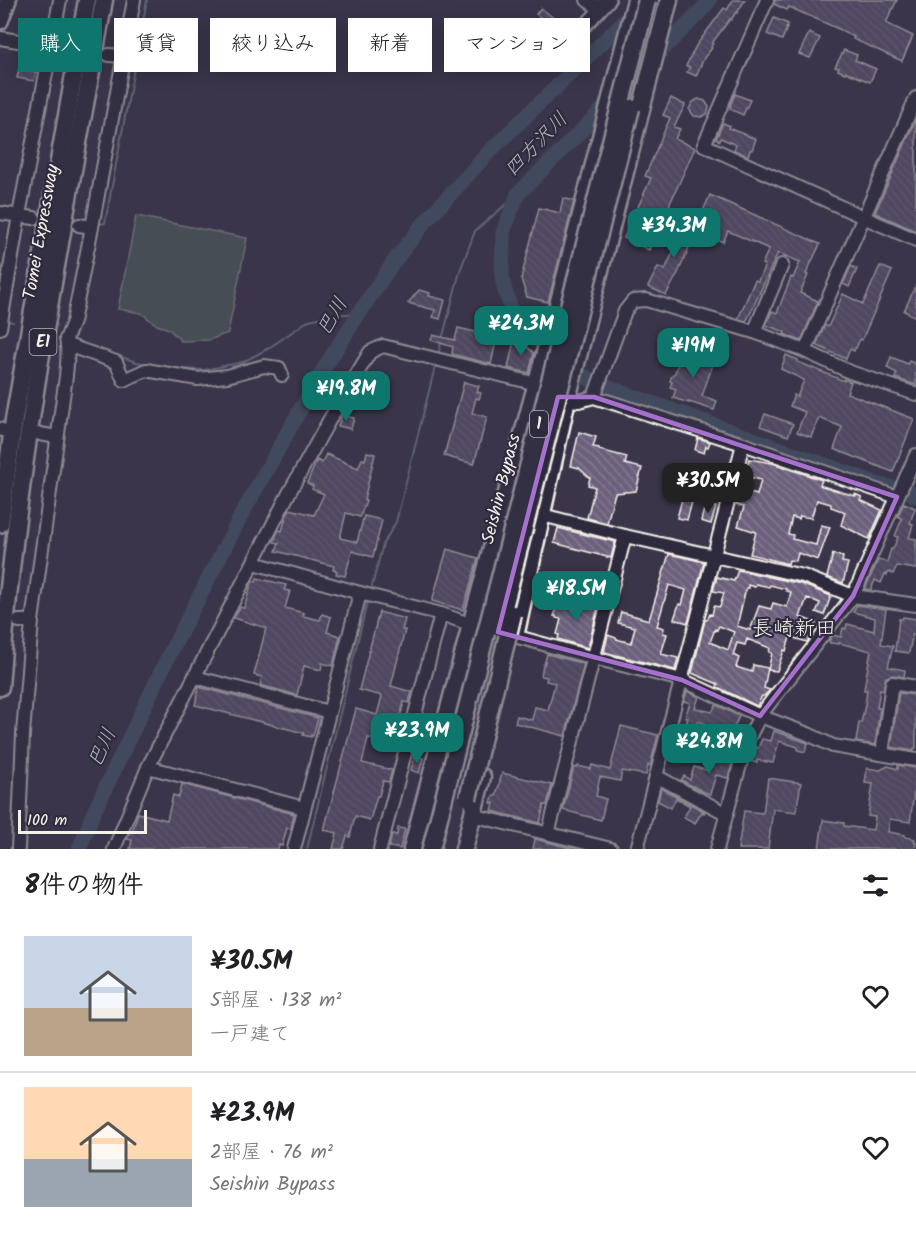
<!DOCTYPE html>
<html lang="ja">
<head>
<meta charset="utf-8">
<style>
  body { margin:0; font-family:Kalam,"Klee One",sans-serif; background:#f2f2f2; color:#202124; height:100vh; display:flex; flex-direction:column; font-size:22px; white-space:nowrap }
  * { box-sizing:border-box; margin:0 }
  p { font-size:20px; color:#757577 }
  .icon { flex:none; width:33px; height:33px; fill:none; stroke:currentColor; stroke-width:2; stroke-linecap:round; stroke-linejoin:round }
  .map { position:relative; height:849px; overflow:hidden }
  .drawer { display:flex; flex-direction:column; background:#fff; flex:1 }
  .drawer>* { flex:none }
  .top-card { position:absolute; left:18px; top:18px; width:600px; height:54px; display:flex; gap:12px }
  .scale { position:absolute; left:18px; bottom:15px; width:129px; box-sizing:border-box; padding-left:6px; border:3px solid #f4f1e8; border-top:0; font-size:16px; line-height:21px; white-space:nowrap; color:#f4f1e8; -webkit-text-stroke:4px #2f2a3d; paint-order:stroke }
  .price { position:absolute; translate:-50% -51px; padding:0 14px; border-radius:12px; background:#0f766e; color:#fff; font-size:20px; line-height:39px; filter:drop-shadow(0 2px 3px #0008) }
  .price::after { content:''; position:absolute; left:50%; top:36px; width:18px; height:14px; margin-left:-9px; background:inherit; clip-path:polygon(0 0,100% 0,50% 100%) }
  .price.active { background:#222; color:#fff }
  ul { padding:0; list-style:none }
  li { display:flex; align-items:center; gap:18px; height:150px; padding:0 24px }
  li+li { border-top:2px solid #e0e0e0 }
  li span { display:grid; place-items:center; flex:none; width:168px; height:120px; border-radius:0px; color:#555 }
  li>.icon { margin-inline-start:auto }
  span .icon { width:72px; height:72px; fill:#fffc; stroke-width:1 }
  li b { font-size:26px }
  h2 { display:flex; justify-content:space-between; align-items:center; height:72px; padding:0 24px; font-size:26px }
  .pill { padding:0 21px; border-radius:0px; background:#fff; box-shadow:0 3px 15px #0003; font-size:21px; line-height:54px }
  .pill.active { background:#0f766e; color:#fff }
  .map>svg:first-child { display:block }
</style>
</head>
<body>
<div class="map">
<svg width="916" height="849" viewBox="0 0 916 849">
  <defs>
    <pattern id="building-back-hatch" width="6" height="6" patternUnits="userSpaceOnUse" patternTransform="scale(1.5)"><rect width="6" height="6" fill="#6c607d"/><path d="M-1 5l2 2M0 0l6 6M5-1l2 2" fill="none" stroke="#82778f"/></pattern>
  </defs>
  <rect width="100%" height="100%" fill="#3b354a"/>
  <filter id="ink" filterUnits="userSpaceOnUse"><feTurbulence type="fractalNoise" baseFrequency=".0167" numOctaves="2"/><feDisplacementMap in="SourceGraphic" scale="12" xChannelSelector="R" yChannelSelector="G"/><feConvolveMatrix kernelMatrix="1 2 1 2 8 2 1 2 1" color-interpolation-filters="sRGB"/></filter>
  <g filter="url(#ink)">
    <polygon fill="#586b63" stroke="#a6aea6" stroke-width="1.5" points="136,216 247,238 228,333 209,340 181,341 169,329 157,325 141,313 118,309"/>
    <g fill="none" stroke-linecap="round" stroke-linejoin="round">
      <g stroke="#8f9ca3" stroke-width="2">
        <polyline points="100,224 105,223 147,0"/>
        <polyline points="6,321 13,322"/>
        <polyline points="71,339 136,362 181,369 204,370 243,362 269,348 309,320 333,315 359,313"/>
        <polyline points="438,355 460,271 475,231 518,194"/>
        <polyline points="371,590 383,544 396,522 436,363"/>
        <polyline points="307,849 368,599"/>
      </g>
      <g stroke="#4b6375" stroke-width="15">
        <polyline points="710,0 695,17 518,194 503,232 502,278 505,291 512,311 528,332 573,371 602,385 881,485 910,492 916,496"/>
        <polyline points="79,849 93,814 168,657 242,514 318,378 359,313 395,260 425,222 489,152 636,10"/>
      </g>
    </g>
    <g fill="url(#building-back-hatch)" stroke="#f4f1e8" stroke-width="1.5" fill-rule="evenodd">
      <polygon points="733,0 745,0 737,13 736,12 731,20 730,19 712,43 713,43 711,47 712,48 704,58 696,76 687,72 690,67 686,66 696,46 724,8 727,10"/>
      <polygon points="775,0 897,0 886,23 913,36 902,61 853,39 854,37 841,30 789,7 787,10 774,4"/>
      <polygon points="541,8 566,28 561,34 536,14"/>
      <polygon points="774,18 788,24 786,28 787,28 782,40 767,34"/>
      <polygon points="809,33 820,38 810,58 799,54"/>
      <polygon points="844,50 857,55 855,60 876,69 870,82 846,72 845,73 838,70 839,68 835,67"/>
      <polygon points="19,69 36,72 34,81 17,78"/>
      <polygon points="735,94 750,100 743,115 730,109 731,107 730,106"/>
      <polygon points="671,98 685,105 674,127 680,129 675,139 695,148 649,250 624,238 651,178 645,176 670,118 663,115"/>
      <polygon points="698,99 705,101 709,107 707,114 701,117 694,116 689,109 693,102"/>
      <polygon points="916,119 916,231 875,213"/>
      <polygon points="723,123 730,126 729,128 756,139 752,150 750,150 748,156 734,150 736,145 721,138 720,141 716,139"/>
      <polygon points="710,195 820,244 806,274 808,275 800,293 818,301 801,341 784,334 785,332 766,325 772,311 777,313 791,277 793,278 800,262 778,253 748,318 746,321 738,319 755,280 758,281 765,265 762,264 769,249 728,231 723,242 701,232 710,214 703,211"/>
      <polygon points="563,198 574,201 548,302 527,297 521,279 539,208 560,213"/>
      <polygon points="679,218 698,227 678,273 666,295 648,287 658,267 665,270 682,232 675,229"/>
      <polygon points="851,266 857,269 849,287 843,284"/>
      <polygon points="880,266 892,271 862,340 860,339 856,348 855,348 854,351 850,349 846,359 816,345 825,325 828,327 843,294 863,304"/>
      <polygon points="916,285 916,317 904,311"/>
      <polygon points="419,290 430,293 429,296 445,300 440,319 433,317 435,310 408,303"/>
      <polygon points="458,328 497,337 491,364 452,354 453,347 431,340 433,335 455,340"/>
      <polygon points="515,336 534,353 529,373 508,368"/>
      <polygon points="688,350 702,353 709,358 711,364 713,364 702,396 717,401 714,410 689,402 689,403 673,398 676,389 670,387 672,382 670,381 672,375 675,373 681,356"/>
      <polygon points="786,355 798,360 798,362 844,381 844,379 851,382 847,393 914,419 893,472 834,449 842,427 819,418 811,437 797,432 805,412 790,406 794,395 797,397 804,380 781,369"/>
      <polygon points="891,357 908,364 909,361 916,364 916,385 895,378 897,373 887,368"/>
      <polygon points="464,382 479,386 477,392 481,393 479,399 476,398 472,413 487,417 474,464 444,456"/>
      <polygon points="765,414 793,424 788,436 760,426"/>
      <polygon points="342,415 354,418 351,429 338,426"/>
      <polygon points="579,432 596,437 593,447 599,448 599,450 627,457 625,464 642,468 636,491 615,493 607,523 587,518 595,487 588,485 590,478 579,468 571,466"/>
      <polygon points="698,438 710,442 708,447 706,446 704,453 695,450"/>
      <polygon points="367,452 375,454 364,500 366,501 360,517 346,513 340,538 357,542 364,516 382,520 373,557 352,551 345,576 336,574 337,571 333,570 334,566 276,551 279,543 274,542 276,536 279,530 282,531 286,517 290,509 314,515 324,494 312,489 313,486 307,483 317,460 322,463 326,454 358,468 362,459 365,460"/>
      <polygon points="749,459 772,463 822,480 820,485 822,486 855,496 855,494 862,497 860,500 882,510 869,539 841,525 845,512 831,507 831,504 817,500 811,518 800,516 799,519 792,517 788,534 793,535 792,539 816,545 821,525 830,527 818,560 798,553 796,561 789,560 788,564 750,554 756,532 738,526 744,507 736,505 740,490 757,495 761,480 745,476"/>
      <polygon points="682,499 692,502 687,520 677,518"/>
      <polygon points="904,503 915,508 910,523 913,524 909,538 916,539 916,569 897,566 893,574 889,572 887,575 885,574 881,583 875,580 871,590 865,589 878,560 887,562 891,549 893,549 898,537 895,536 902,519 898,516"/>
      <polygon points="705,505 716,507 711,524 701,521"/>
      <polygon points="558,528 615,542 611,558 554,543"/>
      <polygon points="447,549 478,558 463,610 432,601"/>
      <polygon points="669,554 704,562 688,623 674,619 679,604 682,605 686,590 669,585 657,626 664,628 663,633 667,634 661,654 678,658 675,670 604,652 608,635 616,638 616,639 631,643 635,627 618,623 621,612 649,620"/>
      <polygon points="833,554 843,557 842,562 848,563 843,583 827,577"/>
      <path d="M738,570L801,584L831,596L824,615L816,612L820,603L807,598L800,617L816,623L810,638L807,642L790,637L786,651L784,650L777,671L768,670L772,653L769,652L770,648L747,639L745,645L737,643L733,655L739,658L736,667L752,672L753,665L768,668L764,688L770,690L764,696H762L757,706L717,687L718,684L692,673L705,620H707L710,614L712,615L714,606L720,607L724,593L713,591L717,577L734,581ZM756,584L769,587L770,585L786,589V591L791,592L787,607L773,603L771,609L759,606L750,630L737,626L746,588H748V585L755,587ZM719,626L734,632L728,650L710,642L715,629L717,630Z"/>
      <polygon points="257,578 286,585 284,590 290,591 285,608 304,613 303,616 320,620 322,614 331,617 327,632 340,636 333,666 322,663 321,670 304,666 297,695 260,685 262,677 254,675 266,628 234,618 240,607 244,608 251,585 253,581 256,582"/>
      <polygon points="571,600 598,607 588,648 558,639 559,635 557,634 561,619 556,618 556,616 554,616 557,608 558,608 560,601 570,604"/>
      <polygon points="857,605 886,609 881,644 893,646 888,667 905,670 904,677 893,675 886,677 883,690 880,689 877,708 880,708 875,745 856,742 859,722 861,723 865,705 867,690 864,690 866,677 871,651 839,643 839,644 830,643 829,641 833,635 841,637 843,628 846,629 847,624 874,631 875,618 853,612"/>
      <polygon points="379,612 405,619 402,630 405,630 391,686 412,692 409,703 404,702 399,722 385,718 379,741 368,738 362,763 392,770 389,782 383,781 379,796 377,796 370,820 355,816 350,837 347,836 343,849 333,849 337,833 324,830 356,709 377,715 382,696 359,690"/>
      <polygon points="903,617 916,619 916,635 913,634 912,637 909,653 895,651 899,619 902,619"/>
      <polygon points="547,654 584,664 565,736 515,723 517,716 532,720 535,707 548,710 555,683 546,681 547,677 541,676 543,665 544,665"/>
      <polygon points="199,687 318,718 313,736 311,735 311,737 303,735 304,733 195,705"/>
      <polygon points="687,691 699,697 695,708 712,712 716,705 739,716 730,736 716,730 717,728 698,721 695,731 685,728 688,718 685,717 690,703 684,701"/>
      <polygon points="899,693 916,695 916,748 914,748 914,751 891,747"/>
      <polygon points="621,726 658,735 650,766 648,765 646,775 622,771 620,781 600,777 596,796 606,799 601,820 563,810 574,767 577,768 578,766 591,769 592,765 610,770"/>
      <polygon points="774,731 808,743 805,752 798,750 798,747 779,741 773,763 757,760 757,763 750,761 753,747 758,748 762,739 771,741"/>
      <polygon points="415,756 423,758 419,773 411,770"/>
      <polygon points="710,758 725,762 726,759 733,761 728,778 716,775 710,794 702,791 681,780 684,776 690,780 694,767 706,770"/>
      <polygon points="898,765 916,768 916,778 910,822 890,819 888,832 905,835 905,837 915,839 914,841 916,842 915,849 819,849 823,820 844,823 844,826 873,830 875,817 868,816 873,784 865,783 867,768 880,770 888,766 898,769"/>
      <polygon points="502,773 552,785 547,805 544,805 540,823 492,811 494,803 491,803 493,796 496,796"/>
      <polygon points="768,778 801,783 796,812 773,809 768,849 738,849 744,811 763,813"/>
      <polygon points="182,784 294,814 291,829 287,828 282,846 279,845 278,849 130,849 132,840 127,839 130,831 132,832 138,813 167,820 173,795 179,797"/>
      <polygon points="661,788 705,812 704,813 702,812 695,823 684,817 690,806 676,798 671,808 658,801"/>
      <polygon points="398,828 405,829 400,849 389,847 392,834 397,835"/>
      <polygon points="535,839 571,848 571,849 533,849"/>
    </g>
    <g fill="none" stroke-linecap="round" stroke-linejoin="round">
      <g stroke="#f4f1e8" stroke-width="16">
        <g id="minor">
          <polyline points="587,0 600,9 603,3"/>
          <polyline points="767,0 704,145 863,217 916,240"/>
          <polyline points="0,38 67,49"/>
          <polyline points="566,46 609,0"/>
          <polyline points="109,55 124,56"/>
          <polyline points="0,213 34,218"/>
          <polyline points="79,225 92,227"/>
          <polyline points="0,328 19,215 60,0"/>
          <polyline points="754,332 782,265"/>
          <polyline points="67,345 116,362 124,380 146,370 198,379 227,376 264,366 279,368 282,375"/>
          <polyline points="805,351 916,98"/>
          <polyline points="594,397 625,311 633,301 646,300 754,332 805,351 850,372 916,394"/>
          <polyline points="561,398 579,401 594,397 743,444 897,497"/>
          <polyline points="0,429 2,430"/>
          <polyline points="40,434 57,437"/>
          <polyline points="542,515 625,536 803,576 853,596 916,605"/>
          <polyline points="254,563 360,593 441,614 478,627"/>
          <polyline points="19,621 32,621"/>
          <polyline points="507,634 594,658 682,680 760,716 808,734 833,746 916,760"/>
          <polyline points="195,677 329,712"/>
          <polyline points="882,754 892,683 916,687"/>
          <polyline points="148,767 304,808"/>
          <polyline points="656,776 727,814"/>
          <polyline points="472,815 611,849"/>
          <polyline points="548,834 625,536"/>
          <path d="M18,849L23,734L32,621L66,376C67,364 69,351 66,339L73,322L92,227L134,0"/>
          <polyline points="114,849 148,767 289,493 331,417 370,352 383,346 537,384"/>
          <polyline points="294,849 360,593"/>
          <polyline points="380,849 441,614"/>
          <polyline points="637,849 743,444"/>
          <polyline points="717,849 746,743 760,716 769,704 853,596 916,455"/>
        </g>
      </g>
      <g stroke="#f4f1e8" stroke-width="20">
        <polyline id="major" points="0,21 8,0"/>
      </g>
      <g stroke="#f4f1e8" stroke-width="21">
        <g id="highway">
          <polyline points="0,524 14,420 87,0"/>
          <polyline points="516,632 567,399 669,0"/>
          <path d="M0,687C17,455 63,228 104,0"/>
          <polyline points="412,849 471,625 557,309 636,0"/>
          <polyline points="464,849 482,777"/>
        </g>
      </g>
      <use href="#minor" stroke="#2f2a3d" stroke-width="12"/>
      <use href="#major" stroke="#2f2a3d" stroke-width="15"/>
      <use href="#highway" stroke="#2f2a3d" stroke-width="16"/>
      <g stroke="#f4f1e8" stroke-width="21" stroke-linecap="butt">
        <g id="highway-bridge">
          <polyline points="499,627 631,108"/>
          <polyline points="468,798 513,614"/>
          <polyline points="431,849 647,0"/>
        </g>
      </g>
      <use href="#highway-bridge" stroke="#2f2a3d" stroke-width="16"/>
    </g>
  </g>
  <path d="M0 0H916V849H0ZM558,397H594L897,497L853,596L760,716L682,680L498,632Z" fill="#3b354a" fill-opacity=".55" fill-rule="evenodd"/>
  <path fill="none" stroke="#a571cd" stroke-width="4.5" stroke-linejoin="round" d="M558,397H594L897,497L853,596L760,716L682,680L498,632Z"/>
  <g text-anchor="middle" dominant-baseline="central" stroke-width="4.5" stroke-linejoin="round" paint-order="stroke">
    <g fill="#2f2a3d" stroke="#b9b5b5" stroke-width="1.5">
      <rect x="29.5" y="329" width="27" height="26" rx="4.5"/>
      <rect x="530" y="411" width="18" height="26" rx="4.5"/>
    </g>
    <g font-size="16" font-weight="bold" fill="#f4f1e8">
      <text x="43" y="342">E1</text>
      <text x="539" y="424">1</text>
    </g>
    <g font-size="18" fill="#f4f1e8" stroke="#2f2a3d">
      <text transform="translate(42 232) rotate(-80)">Tomei Expressway</text>
      <text transform="translate(502 489) rotate(-76)">Seishin Bypass</text>
    </g>
    <g font-size="20" font-style="italic" fill="#b0b8ba" stroke="#2f2a3d">
      <text transform="translate(537 145) rotate(-46)">四方沢川</text>
      <text transform="translate(333 317) rotate(-59)">巴川</text>
      <text transform="translate(103 748) rotate(-65)">巴川</text>
    </g>
    <g font-size="21" fill="#f4f1e8" stroke="#2f2a3d">
      <text x="794" y="629">長崎新田</text>
    </g>
  </g>
</svg>
<div class="scale">100 m</div>
<b class="price" style="left:674px;top:259px">¥34.3M</b>
<b class="price" style="left:521px;top:357px">¥24.3M</b>
<b class="price" style="left:693px;top:379px">¥19M</b>
<b class="price" style="left:346px;top:422px">¥19.8M</b>
<b class="price active" style="left:708px;top:514px">¥30.5M</b>
<b class="price" style="left:576px;top:622px">¥18.5M</b>
<b class="price" style="left:417px;top:764px">¥23.9M</b>
<b class="price" style="left:709px;top:775px">¥24.8M</b>
<div class="top-card">
<a class="pill active">購入</a>
<a class="pill">賃貸</a>
<a class="pill">絞り込み</a>
<a class="pill">新着</a>
<a class="pill">マンション</a>
</div>
</div>
<section class="drawer">
<h2>8件の物件<svg class="icon" aria-label="filters" viewBox="0 0 24 24"><path d="M4 7h16M4 17h16"/><circle cx="9" cy="7" r="2"/><circle cx="15" cy="17" r="2"/></svg></h2>
<ul>
<li><span style="background:linear-gradient(#c9d6e8 60%,#b9a48a 0)"><svg class="icon" aria-label="home" viewBox="0 0 24 24"><path d="M3 11l9-7 9 7M6 9v11h12V9"/></svg></span><div><b>¥30.5M</b><p>5部屋 · 138 m²</p><p>一戸建て</p></div><svg class="icon" aria-label="heart" viewBox="0 0 24 24"><path d="M12 20l-8-8c-3-5 5-10 8-4 3-6 11-1 8 4z"/></svg></li>
<li><span style="background:linear-gradient(#ffd9b3 60%,#9aa5b1 0)"><svg class="icon" aria-label="home" viewBox="0 0 24 24"><path d="M3 11l9-7 9 7M6 9v11h12V9"/></svg></span><div><b>¥23.9M</b><p>2部屋 · 76 m²</p><p>Seishin Bypass</p></div><svg class="icon" aria-label="heart" viewBox="0 0 24 24"><path d="M12 20l-8-8c-3-5 5-10 8-4 3-6 11-1 8 4z"/></svg></li>
</ul>
</section>
</body>
</html>
